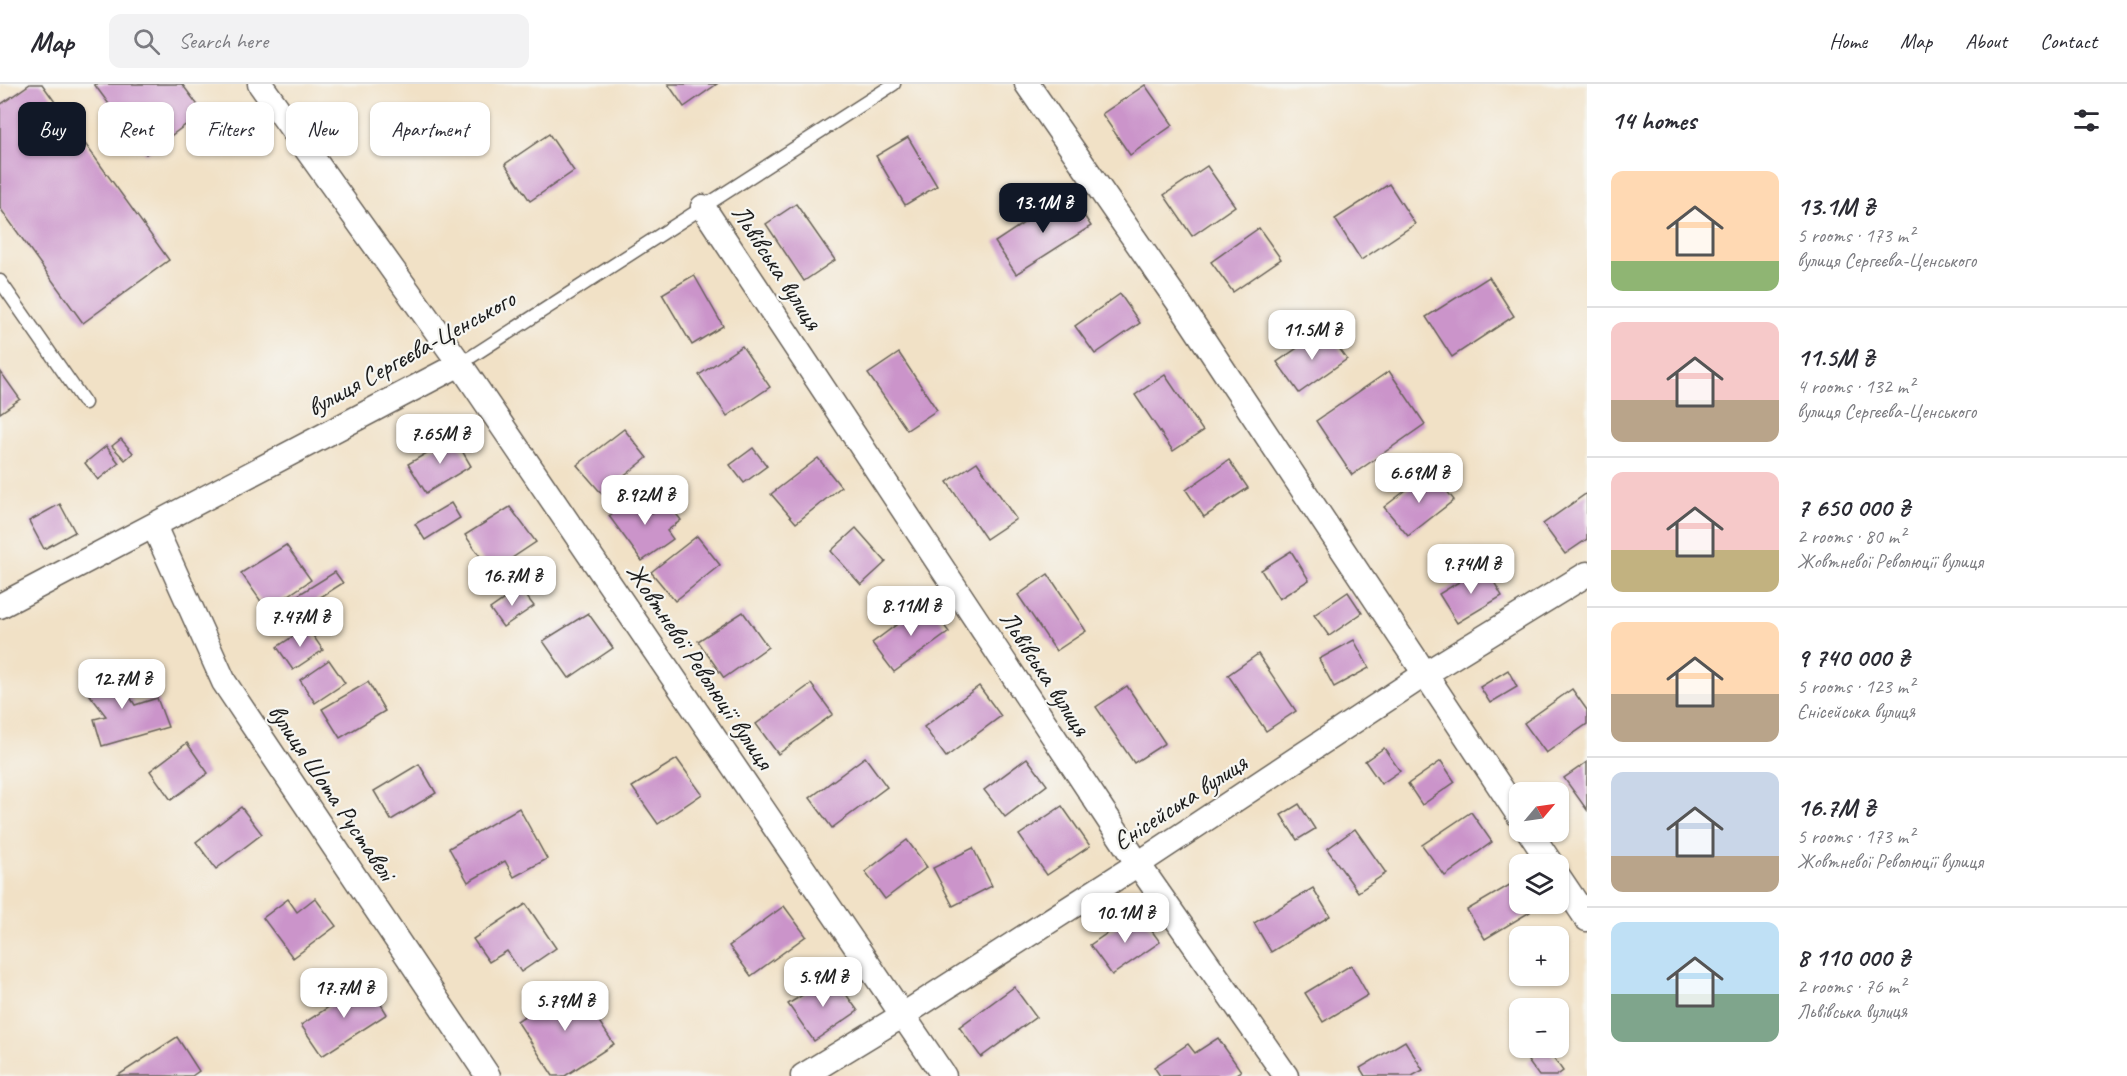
<!DOCTYPE html>
<html lang="en">
<head>
<meta charset="utf-8">
<style>
  body { margin:0; font-family:Caveat,sans-serif; background:#f2f2f3; color:#2b2b33; height:100vh; display:flex; flex-direction:column; font-size:22px; white-space:nowrap }
  * { box-sizing:border-box; margin:0 }
  p { font-size:20px; color:#7c7c81 }
  .icon { flex:none; width:33px; height:33px; fill:none; stroke:currentColor; stroke-width:2; stroke-linecap:round; stroke-linejoin:round }
  .map { position:relative; flex:1; overflow:hidden }
  .details { display:flex; flex-direction:column; background:#fff; width:540px }
  .details>* { flex:none }
  .banner { position:absolute; left:18px; top:18px; width:570px; height:54px; display:flex; gap:12px }
  .needle { width:39px; rotate:61deg }
  .buttons { position:absolute; left:1509px; top:698px; display:grid; gap:12px }
  .buttons a { display:grid; place-items:center; width:60px; height:60px; border-radius:12px; background:#fff; box-shadow:0 2px 4px #0004; font-size:30px }
  .price { position:absolute; translate:-50% -51px; padding:0 14px; border-radius:12px; background:#fff; color:#222; font-size:20px; line-height:39px; filter:drop-shadow(0 2px 3px #0008) }
  .price::after { content:''; position:absolute; left:50%; top:36px; width:18px; height:14px; margin-left:-9px; background:inherit; clip-path:polygon(0 0,100% 0,50% 100%) }
  .price.on { background:#111827; color:#fff }
  ul { padding:0; list-style:none }
  li { display:flex; align-items:center; gap:18px; height:150px; padding:0 24px }
  li+li { border-top:2px solid #e1e1e2 }
  li span { display:grid; place-items:center; flex:none; width:168px; height:120px; border-radius:12px; color:#555 }
  li>.icon { margin-inline-start:auto }
  span .icon { width:72px; height:72px; fill:#fffc; stroke-width:1 }
  li b { font-size:26px }
  h2 { display:flex; justify-content:space-between; align-items:center; height:72px; padding:0 24px; font-size:26px }
  .chip { padding:0 21px; border-radius:12px; background:#fff; box-shadow:0 2px 4px #0004; font-size:21px; line-height:54px }
  .chip.on { background:#111827; color:#fff }
  header { display:flex; align-items:center; gap:36px; box-sizing:border-box; height:84px; padding:0 30px; background:#fff; border-bottom:2px solid #e1e1e2 }
  header strong { font-size:28px }
  nav { display:flex; gap:33px; margin-inline-start:auto; font-size:21px }
  .search { width:420px; height:54px; background:#f2f2f3; display:flex; align-items:center; gap:15px; box-sizing:border-box; padding:0 21px; border-radius:12px; color:#7c7c81; font-size:22px }
  main { display:flex; flex:1; min-height:0 }
  .map>svg:first-child { display:block }
</style>
</head>
<body>
<header>
<strong>Map</strong>
<div class="search"><svg class="icon" aria-label="search" viewBox="0 0 24 24"><circle cx="10" cy="10" r="6"/><path d="M15 15l6 6"/></svg>Search here</div>
<nav><a>Home</a><a>Map</a><a>About</a><a>Contact</a></nav>
</header>
<main>
<div class="map">
<svg width="1587" height="992" viewBox="0 0 1587 992">
  <rect width="100%" height="100%" fill="#f6f6f2"/>
  <filter id="ink" filterUnits="userSpaceOnUse"><feTurbulence type="fractalNoise" baseFrequency=".0167" numOctaves="2"/><feDisplacementMap in="SourceGraphic" scale="12" xChannelSelector="R" yChannelSelector="G"/><feConvolveMatrix kernelMatrix="1 2 1 2 8 2 1 2 1" color-interpolation-filters="sRGB"/></filter>
  <filter id="wash" filterUnits="userSpaceOnUse"><feTurbulence type="fractalNoise" baseFrequency=".008" numOctaves="4" result="noise"/><feDisplacementMap in="SourceGraphic" scale="24" xChannelSelector="R" yChannelSelector="G"/><feGaussianBlur stdDeviation="1.35" result="paint"/><feColorMatrix in="noise" values="0 0 0 0 0 0 0 0 0 0 0 0 0 0 0 0 0 1.4 0 .05"/><feComposite in="paint" operator="in"/></filter>
  <g filter="url(#wash)">
    <rect width="100%" height="100%" fill="#f1e1c6"/>
    <g id="blocks">
      <g fill="#cb94ca">
        <polygon points="30,0 42,0 169,176 83,239 0,124 0,21"/>
        <polygon points="94,0 182,0 203,28 146,70"/>
        <polygon points="668,0 717,0 684,23"/>
        <polygon points="1145,1 1173,41 1130,71 1102,30"/>
        <polygon points="549,50 574,87 530,117 505,80"/>
        <polygon points="908,53 937,102 905,121 876,72"/>
        <polygon points="1207,82 1235,122 1192,152 1164,111"/>
        <polygon points="1389,100 1415,140 1361,176 1335,135"/>
        <polygon points="1069,109 1091,142 1016,190 995,158"/>
        <polygon points="796,120 835,176 804,197 766,140"/>
        <polygon points="1259,144 1281,175 1233,208 1211,178"/>
        <polygon points="694,191 723,242 692,261 662,210"/>
        <polygon points="1489,193 1514,232 1452,273 1426,233"/>
        <polygon points="1120,210 1140,239 1095,270 1075,242"/>
        <polygon points="1325,245 1347,275 1299,309 1277,278"/>
        <polygon points="742,262 770,303 727,332 699,291"/>
        <polygon points="899,269 937,326 907,346 868,290"/>
        <polygon points="0,287 20,315 0,329"/>
        <polygon points="1389,287 1425,340 1352,391 1316,337"/>
        <polygon points="1165,291 1203,347 1173,367 1135,311"/>
        <polygon points="624,345 647,374 602,410 577,381"/>
        <polygon points="454,353 471,382 426,409 408,380"/>
        <polygon points="121,355 133,369 125,376 112,362"/>
        <polygon points="106,362 119,379 98,396 85,379"/>
        <polygon points="753,364 767,382 744,399 730,381"/>
        <polygon points="818,374 841,403 796,439 771,410"/>
        <polygon points="1229,376 1248,404 1204,433 1186,406"/>
        <polygon points="977,378 1016,435 986,455 947,398"/>
        <polygon points="1431,387 1454,416 1408,452 1384,423"/>
        <polygon points="1587,409 1587,455 1565,470 1543,440"/>
        <polygon points="639,410 652,429 667,418 681,436 667,447 673,455 642,477 609,432"/>
        <polygon points="451,419 460,434 425,456 415,440"/>
        <polygon points="60,420 75,448 44,465 29,437"/>
        <polygon points="510,423 536,458 491,488 465,451"/>
        <polygon points="856,444 886,478 861,501 831,467"/>
        <polygon points="697,452 720,481 675,517 651,488"/>
        <polygon points="286,461 311,496 267,526 241,489"/>
        <polygon points="1291,467 1309,496 1279,515 1261,486"/>
        <polygon points="1485,482 1502,512 1457,539 1439,510"/>
        <polygon points="335,488 343,499 297,528 290,516"/>
        <polygon points="1048,490 1086,547 1056,567 1018,511"/>
        <polygon points="520,504 534,522 503,543 490,525"/>
        <polygon points="1348,508 1362,529 1329,552 1314,531"/>
        <polygon points="927,518 949,548 894,588 872,559"/>
        <polygon points="743,528 768,563 724,594 698,557"/>
        <polygon points="588,529 613,564 569,594 543,557"/>
        <polygon points="307,543 323,566 293,586 277,563"/>
        <polygon points="1354,556 1369,584 1334,603 1319,575"/>
        <polygon points="1258,570 1296,627 1266,647 1228,591"/>
        <polygon points="329,576 345,599 315,619 300,596"/>
        <polygon points="109,580 135,621 157,614 168,643 102,662 94,635 106,632 83,602"/>
        <polygon points="1508,586 1517,603 1490,619 1480,603"/>
        <polygon points="368,598 385,627 340,654 322,625"/>
        <polygon points="811,600 833,630 778,670 756,640"/>
        <polygon points="979,602 1001,632 946,673 924,643"/>
        <polygon points="1127,602 1165,659 1134,679 1096,623"/>
        <polygon points="1572,605 1587,626 1587,640 1546,669 1524,639"/>
        <polygon points="187,659 208,689 171,716 150,687"/>
        <polygon points="1384,664 1400,687 1381,700 1365,677"/>
        <polygon points="865,673 887,703 832,744 810,714"/>
        <polygon points="1027,674 1047,701 1005,733 984,706"/>
        <polygon points="677,675 702,710 658,740 632,703"/>
        <polygon points="1441,677 1455,698 1422,721 1408,700"/>
        <polygon points="1587,678 1587,726 1564,694"/>
        <polygon points="419,680 436,709 391,736 374,707"/>
        <polygon points="1299,720 1315,745 1297,756 1281,731"/>
        <polygon points="1062,722 1090,762 1047,791 1019,751"/>
        <polygon points="241,723 262,750 216,785 196,758"/>
        <polygon points="519,724 547,775 514,793 505,777 468,798 449,764"/>
        <polygon points="1471,728 1492,758 1445,792 1422,761"/>
        <polygon points="1355,745 1386,789 1358,808 1327,765"/>
        <polygon points="907,756 927,783 885,815 865,788"/>
        <polygon points="973,764 992,802 953,822 933,784"/>
        <polygon points="1513,799 1520,810 1520,819 1525,819 1530,828 1485,855 1467,826"/>
        <polygon points="1313,804 1330,832 1271,868 1254,839"/>
        <polygon points="315,814 336,842 293,874 263,834 288,815 297,828"/>
        <polygon points="526,820 556,864 521,888 507,867 489,878 473,855"/>
        <polygon points="784,822 806,852 751,892 729,862"/>
        <polygon points="1138,828 1160,858 1112,891 1090,861"/>
        <polygon points="1351,881 1368,911 1323,938 1305,909"/>
        <polygon points="833,892 858,927 814,957 788,920"/>
        <polygon points="367,898 387,930 322,972 301,941"/>
        <polygon points="574,900 614,960 565,992 553,992 517,937"/>
        <polygon points="1014,903 1036,933 981,973 959,943"/>
        <polygon points="177,953 199,987 192,992 117,992"/>
        <polygon points="1218,954 1241,987 1233,992 1160,992 1154,983 1188,960 1195,969"/>
        <polygon points="1405,957 1423,986 1412,992 1365,992 1360,984"/>
        <polygon points="1547,964 1563,987 1556,992 1539,992 1528,977"/>
      </g>
    </g>
  </g>
  <g filter="url(#ink)">
    <use href="#blocks" fill-opacity="0" stroke="#676158" stroke-width="1.5"/>
    <g fill="none" stroke-linecap="round" stroke-linejoin="round">
      <g stroke="#676158" stroke-width="15">
        <g id="lane">
          <polyline points="0,197 85,319"/>
          <polyline points="460,280 894,0"/>
        </g>
      </g>
      <g stroke="#676158" stroke-width="27">
        <g id="street">
          <polyline points="260,0 460,280 944,992"/>
          <polyline points="1027,0 1179,219 1520,733"/>
          <polyline points="703,123 1138,780 1286,992"/>
          <polyline points="154,442 224,598 488,992"/>
          <polyline points="0,522 460,280"/>
          <polyline points="1529,747 1551,780"/>
          <polyline points="1558,792 1587,835"/>
          <polyline points="803,992 903,931 1138,780 1425,590 1587,490"/>
        </g>
      </g>
      <use href="#lane" stroke="#fff" stroke-width="12"/>
      <use href="#street" stroke="#fff" stroke-width="24"/>
    </g>
  </g>
  <g text-anchor="middle" dominant-baseline="central" stroke-width="4.5" stroke-linejoin="round" paint-order="stroke">
    <g font-size="26" fill="#1c1c1c" stroke="#f6f6f2">
      <text transform="translate(777 183) rotate(57)">Львівська вулиця</text>
      <text transform="translate(411 269) rotate(-29)">вулиця Сергєєва-Ценського</text>
      <text transform="translate(700 582) rotate(56)">Жовтневої Революції вулиця</text>
      <text transform="translate(1045 589) rotate(57)">Львівська вулиця</text>
      <text transform="translate(332 708) rotate(56)">вулиця Шота Руставелі</text>
      <text transform="translate(1180 718) rotate(-33)">Єнісейська вулиця</text>
    </g>
  </g>
</svg>
<div class="buttons">
<a><svg class="needle" viewBox="-14 -14 28 28"><path d="M0-13l5 13h-10z" fill="#e53935"/><path d="M0 13l5-13h-10z" fill="#7c7c81"/></svg></a>
<a><svg class="icon" aria-label="layers" viewBox="0 0 24 24"><path d="M12 4l9 5-9 5-9-5zM3 14l9 5 9-5"/></svg></a>
<a>+</a>
<a>−</a>
</div>
<b class="price on" style="left:1043px;top:150px">13.1M ₴</b>
<b class="price" style="left:1312px;top:277px">11.5M ₴</b>
<b class="price" style="left:440px;top:381px">7.65M ₴</b>
<b class="price" style="left:1419px;top:420px">6.69M ₴</b>
<b class="price" style="left:645px;top:442px">8.92M ₴</b>
<b class="price" style="left:1471px;top:511px">9.74M ₴</b>
<b class="price" style="left:512px;top:523px">16.7M ₴</b>
<b class="price" style="left:911px;top:553px">8.11M ₴</b>
<b class="price" style="left:300px;top:564px">7.47M ₴</b>
<b class="price" style="left:122px;top:626px">12.7M ₴</b>
<b class="price" style="left:1125px;top:860px">10.1M ₴</b>
<b class="price" style="left:823px;top:924px">5.9M ₴</b>
<b class="price" style="left:344px;top:935px">17.7M ₴</b>
<b class="price" style="left:565px;top:948px">5.79M ₴</b>
<div class="banner">
<a class="chip on">Buy</a>
<a class="chip">Rent</a>
<a class="chip">Filters</a>
<a class="chip">New</a>
<a class="chip">Apartment</a>
</div>
</div>
<section class="details">
<h2>14 homes<svg class="icon" aria-label="filters" viewBox="0 0 24 24"><path d="M4 7h16M4 17h16"/><circle cx="9" cy="7" r="2"/><circle cx="15" cy="17" r="2"/></svg></h2>
<ul>
<li><span style="background:linear-gradient(#ffd9b3 75%,#8fb573 0)"><svg class="icon" aria-label="home" viewBox="0 0 24 24"><path d="M3 11l9-7 9 7M6 9v11h12V9"/></svg></span><div><b>13.1M ₴</b><p>5 rooms · 173 m²</p><p>вулиця Сергєєва-Ценського</p></div></li>
<li><span style="background:linear-gradient(#f6c9c9 65%,#b9a48a 0)"><svg class="icon" aria-label="home" viewBox="0 0 24 24"><path d="M3 11l9-7 9 7M6 9v11h12V9"/></svg></span><div><b>11.5M ₴</b><p>4 rooms · 132 m²</p><p>вулиця Сергєєва-Ценського</p></div></li>
<li><span style="background:linear-gradient(#f6c9c9 65%,#c2b280 0)"><svg class="icon" aria-label="home" viewBox="0 0 24 24"><path d="M3 11l9-7 9 7M6 9v11h12V9"/></svg></span><div><b>7 650 000 ₴</b><p>2 rooms · 80 m²</p><p>Жовтневої Революції вулиця</p></div></li>
<li><span style="background:linear-gradient(#ffd9b3 60%,#b9a48a 0)"><svg class="icon" aria-label="home" viewBox="0 0 24 24"><path d="M3 11l9-7 9 7M6 9v11h12V9"/></svg></span><div><b>9 740 000 ₴</b><p>5 rooms · 123 m²</p><p>Єнісейська вулиця</p></div></li>
<li><span style="background:linear-gradient(#c9d6e8 70%,#b9a48a 0)"><svg class="icon" aria-label="home" viewBox="0 0 24 24"><path d="M3 11l9-7 9 7M6 9v11h12V9"/></svg></span><div><b>16.7M ₴</b><p>5 rooms · 173 m²</p><p>Жовтневої Революції вулиця</p></div></li>
<li><span style="background:linear-gradient(#bfe0f5 60%,#7fa58c 0)"><svg class="icon" aria-label="home" viewBox="0 0 24 24"><path d="M3 11l9-7 9 7M6 9v11h12V9"/></svg></span><div><b>8 110 000 ₴</b><p>2 rooms · 76 m²</p><p>Львівська вулиця</p></div></li>
</ul>
</section>
</main>
</body>
</html>
